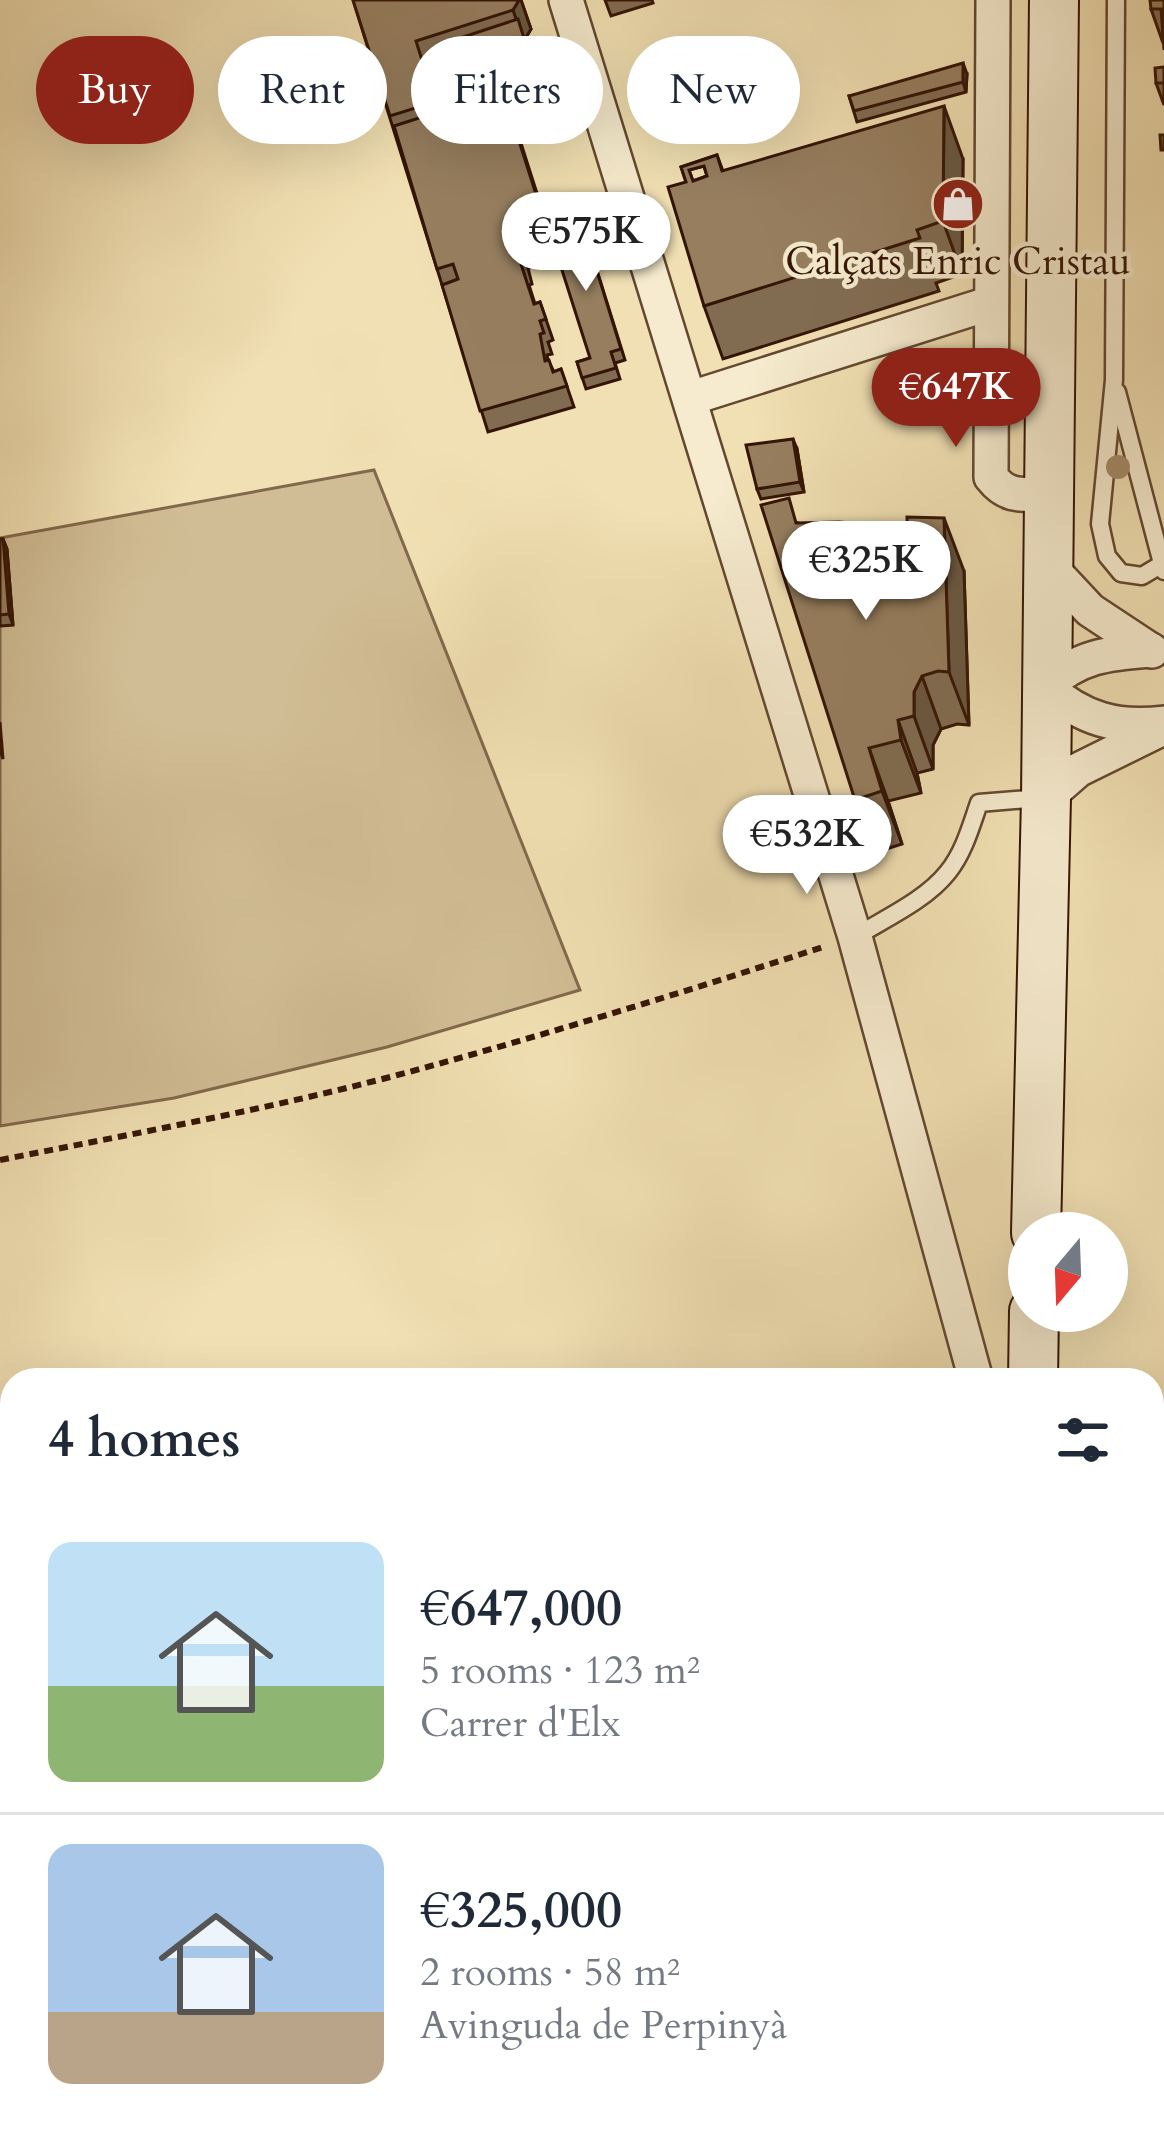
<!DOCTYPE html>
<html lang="en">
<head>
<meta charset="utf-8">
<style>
  body { margin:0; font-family:Cardo,serif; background:#f6f6f7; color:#1f2937; height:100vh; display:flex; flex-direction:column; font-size:45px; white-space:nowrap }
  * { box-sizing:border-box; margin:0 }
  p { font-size:39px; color:#747a83 }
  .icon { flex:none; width:66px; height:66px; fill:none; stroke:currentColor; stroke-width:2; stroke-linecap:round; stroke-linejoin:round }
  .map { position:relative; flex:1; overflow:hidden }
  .details { position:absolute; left:0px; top:1368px; width:1164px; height:768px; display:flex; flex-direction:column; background:#fff; border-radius:36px 36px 0 0; box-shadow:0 12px 48px #0002 }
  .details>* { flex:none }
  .top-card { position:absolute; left:36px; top:36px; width:1092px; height:108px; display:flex; gap:24px }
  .needle { width:78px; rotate:199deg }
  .fabs { position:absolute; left:1008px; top:1212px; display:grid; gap:24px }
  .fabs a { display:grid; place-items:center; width:120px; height:120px; border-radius:50%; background:#fff; box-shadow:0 12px 48px #0002; font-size:60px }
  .price { position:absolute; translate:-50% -102px; padding:0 27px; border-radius:42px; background:#fff; color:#222; font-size:39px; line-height:78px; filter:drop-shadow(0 3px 6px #0008) }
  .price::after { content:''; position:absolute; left:50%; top:72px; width:36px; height:27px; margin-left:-18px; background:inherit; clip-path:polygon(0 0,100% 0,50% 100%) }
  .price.active { background:#8f2418; color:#fff }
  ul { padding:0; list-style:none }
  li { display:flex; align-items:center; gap:36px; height:300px; padding:0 48px }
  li+li { border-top:3px solid #e0e1e3 }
  li span { display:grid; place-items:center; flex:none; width:336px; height:240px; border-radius:24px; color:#555 }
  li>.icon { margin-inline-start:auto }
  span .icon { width:144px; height:144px; fill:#fffc; stroke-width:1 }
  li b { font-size:51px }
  h2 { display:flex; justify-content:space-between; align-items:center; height:144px; padding:0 48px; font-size:51px }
  .pill { padding:0 42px; border-radius:54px; background:#fff; box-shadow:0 12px 48px #0002; font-size:42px; line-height:108px }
  .pill.active { background:#8f2418; color:#fff }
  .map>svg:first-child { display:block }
</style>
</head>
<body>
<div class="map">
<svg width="1164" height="2136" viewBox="0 0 1164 2136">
  <rect width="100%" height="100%" fill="#f1e0b3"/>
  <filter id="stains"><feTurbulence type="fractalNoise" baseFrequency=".00167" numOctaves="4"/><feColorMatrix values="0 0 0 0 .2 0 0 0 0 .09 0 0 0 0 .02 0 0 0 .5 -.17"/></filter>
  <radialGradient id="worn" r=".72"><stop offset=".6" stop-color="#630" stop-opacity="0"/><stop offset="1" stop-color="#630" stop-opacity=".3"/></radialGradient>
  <polygon fill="#d1bd95" stroke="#82684c" stroke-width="3" points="374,470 580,990 387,1047 174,1098 0,1126 0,538"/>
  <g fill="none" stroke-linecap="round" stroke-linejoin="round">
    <g stroke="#63472f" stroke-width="21">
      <g id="service">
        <polyline points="1116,0 1114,380 1100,524 1107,556 1121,573 1142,576 1162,564"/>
        <polyline points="1117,392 1164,571"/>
        <path d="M855,937C886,918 926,900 948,872C964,852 971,826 979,803L1040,798"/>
      </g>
    </g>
    <g stroke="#63472f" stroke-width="38">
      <g id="minor">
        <polyline points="566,0 855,937 976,1380"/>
        <path d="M993,0L991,477C1008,499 1023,494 1049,494"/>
        <polyline points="691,398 991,303"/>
        <polyline points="1048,565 1090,610 1152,651"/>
        <path d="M1151,650C1109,653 1077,656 1046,687C1082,719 1117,729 1164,723"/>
        <polyline points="1046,798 1078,770 1157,731"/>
      </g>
    </g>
    <g stroke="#341403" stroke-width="52">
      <g id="secondary">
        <polyline points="1036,1233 1046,798 1054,0"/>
        <polyline points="1033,1380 1034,1311"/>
        <polyline points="1027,2136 1027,2124"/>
      </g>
    </g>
    <path stroke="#341403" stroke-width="6" stroke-dasharray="9 6" stroke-linecap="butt" d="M0,1160C132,1134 264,1110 394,1076C539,1037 681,993 823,947"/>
    <use href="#service" stroke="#f6ebce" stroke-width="16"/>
    <use href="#minor" stroke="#f6ebce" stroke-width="33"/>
    <use href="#secondary" stroke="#f6ebce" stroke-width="48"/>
  </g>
  <circle fill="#a38c6a" cx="1118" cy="467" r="12"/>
  <g fill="#816c52" stroke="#341403" stroke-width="3" fill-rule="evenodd">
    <path d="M353,0H521L531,29L525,39L544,101L511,112L550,234L528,241L536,266L528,268L532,284L529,285L535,304L540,302L553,340L548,342L552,354L547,355L548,360L554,372L561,369L574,407L488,432ZM457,62L469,102L440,111L427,72Z"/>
    <polygon points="605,0 652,0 653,3 611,16"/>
    <polygon points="1164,0 1163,43 1151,9"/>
    <polygon points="1164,67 1164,105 1156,83"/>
    <polygon points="967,74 966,92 857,122 849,96"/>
    <path d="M717,155L723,171L963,159L962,274L936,283L939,291L723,359L704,306L686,182L681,167ZM704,166L707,176L693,181L689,170Z"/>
    <polygon points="579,213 625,360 615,363 620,379 586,389 577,362 590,358"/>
    <polygon points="797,449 804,492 761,499 757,489"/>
    <polygon points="798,523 964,571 969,725 957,724 941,729 933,745 933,769 917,773 921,793 888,801 902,844 874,853 855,800"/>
    <polygon points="0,539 3,539 7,549 13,625 0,626"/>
  </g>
  <g fill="#695842" stroke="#341403" stroke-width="3">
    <polygon points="519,0 521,0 531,29 525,39 544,101 513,10"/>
    <polygon points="963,63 967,74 966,92 963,82"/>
    <polygon points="944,106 963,159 962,274 943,221"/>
    <polygon points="793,439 797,449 804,492 800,482"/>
    <polygon points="944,518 964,571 969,725 949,672"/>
    <polygon points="887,526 906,579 888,550"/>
    <polygon points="3,539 7,549 13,625 9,614"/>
    <polygon points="922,676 941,729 933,745 933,769 914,716 914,692"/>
    <polygon points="898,720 917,773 921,793 901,740"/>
    <polygon points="0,722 3,759 0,750"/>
    <polygon points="869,748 888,801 902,844 882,791"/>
  </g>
  <g fill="#967e5f" stroke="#341403" stroke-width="3" fill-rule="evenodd">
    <polygon points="353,0 519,0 513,10 416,41 435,102 390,116"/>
    <polygon points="1150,0 1164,0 1164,50 1161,9 1151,9"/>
    <polygon points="518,19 537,80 503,91 542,213 520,220 528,245 520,247 525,263 521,264 534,304 540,302 546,319 540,321 544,333 540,334 545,361 549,360 553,372 561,369 567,386 480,411 442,285 458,279 453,264 437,269 394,126 469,102 451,41"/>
    <polygon points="963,63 963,82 854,111 849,96"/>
    <polygon points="1164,67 1164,83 1156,83 1155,68"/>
    <path d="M944,106L943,221L917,230L920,238L704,306L668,187L686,182L681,167L717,155L722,171ZM704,166L707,176L693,181L689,170Z"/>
    <polygon points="1160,135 1164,135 1164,150 1161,150"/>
    <polygon points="579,213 621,349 611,352 616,368 582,378 577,362 590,358 547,223"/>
    <polygon points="793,439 800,482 757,489 746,445"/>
    <polygon points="789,498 796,523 839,522 887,526 888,550 908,551 907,517 944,518 949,672 938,671 922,676 914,692 914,716 898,720 901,740 869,748 882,791 855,800 761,505"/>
    <polygon points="0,539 3,539 9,614 0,615"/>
  </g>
  <defs>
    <g id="shop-disc" transform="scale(2.7)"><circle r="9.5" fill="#8f2418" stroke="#f6ebce"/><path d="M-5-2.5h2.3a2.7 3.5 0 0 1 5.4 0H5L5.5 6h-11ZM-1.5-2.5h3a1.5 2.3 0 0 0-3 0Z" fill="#fff"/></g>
  </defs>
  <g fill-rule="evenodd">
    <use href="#shop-disc" x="958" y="204"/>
  </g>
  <g text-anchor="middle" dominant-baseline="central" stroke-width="9" stroke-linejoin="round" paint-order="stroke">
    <g font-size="39" fill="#341403" stroke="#f6ebce">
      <text x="958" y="261">Calçats Enric Cristau</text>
    </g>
  </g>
  <rect width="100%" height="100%" filter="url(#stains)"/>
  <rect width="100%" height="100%" fill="url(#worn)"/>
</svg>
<div class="fabs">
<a><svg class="needle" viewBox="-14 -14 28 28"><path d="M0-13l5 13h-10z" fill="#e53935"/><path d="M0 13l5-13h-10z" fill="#747a83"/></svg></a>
</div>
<b class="price" style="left:586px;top:294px">€575K</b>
<b class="price active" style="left:956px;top:450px">€647K</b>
<b class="price" style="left:866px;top:623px">€325K</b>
<b class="price" style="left:807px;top:897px">€532K</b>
<div class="top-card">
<a class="pill active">Buy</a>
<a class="pill">Rent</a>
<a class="pill">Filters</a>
<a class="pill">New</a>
</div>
<section class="details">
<h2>4 homes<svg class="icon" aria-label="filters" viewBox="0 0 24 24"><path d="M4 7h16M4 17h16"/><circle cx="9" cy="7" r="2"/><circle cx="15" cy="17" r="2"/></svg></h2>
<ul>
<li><span style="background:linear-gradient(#bfe0f5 60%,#8fb573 0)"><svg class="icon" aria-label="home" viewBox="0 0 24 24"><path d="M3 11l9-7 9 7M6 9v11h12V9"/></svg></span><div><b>€647,000</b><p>5 rooms · 123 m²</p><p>Carrer d'Elx</p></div></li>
<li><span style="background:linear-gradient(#a9c7e8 70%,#b9a48a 0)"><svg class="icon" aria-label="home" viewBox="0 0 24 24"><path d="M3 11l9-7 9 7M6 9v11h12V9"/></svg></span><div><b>€325,000</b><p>2 rooms · 58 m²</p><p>Avinguda de Perpinyà</p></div></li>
</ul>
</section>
</div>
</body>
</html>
